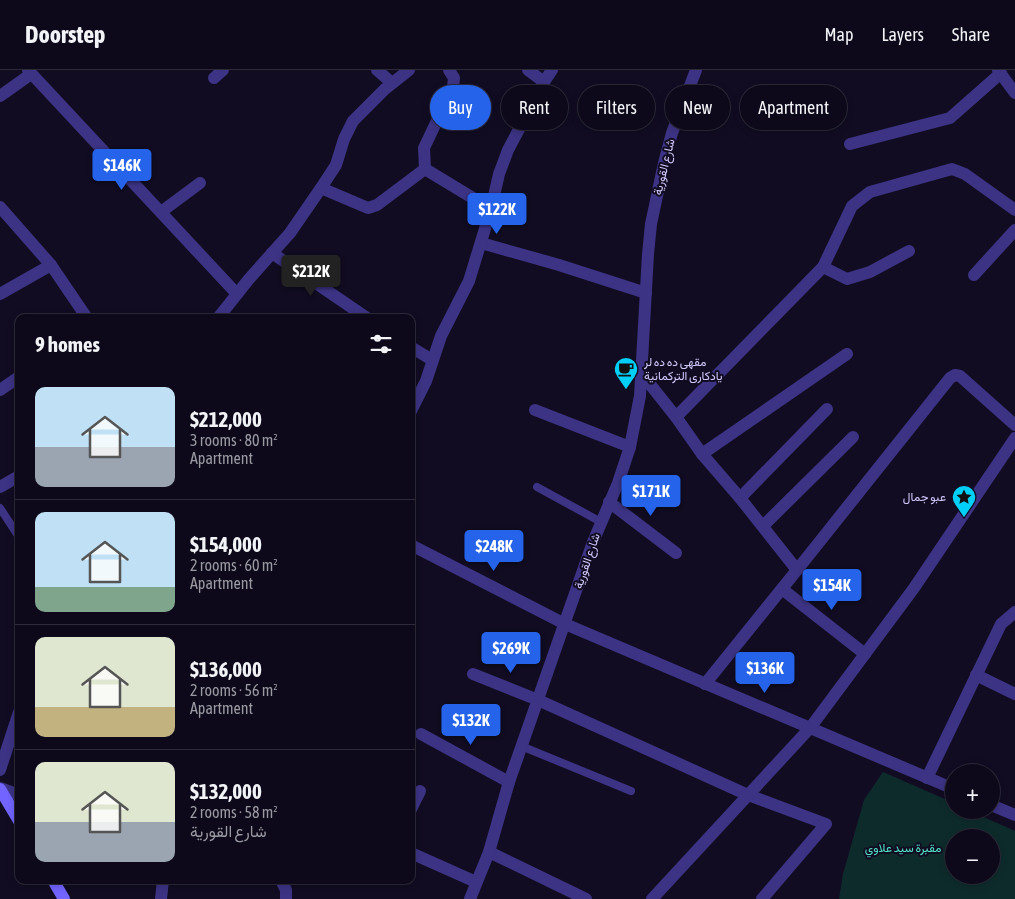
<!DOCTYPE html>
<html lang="en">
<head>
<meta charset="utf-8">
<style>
  body { margin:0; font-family:"Asap Condensed",Vazirmatn,sans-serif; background:#1b1727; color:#f1f3f6; height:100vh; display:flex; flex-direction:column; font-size:19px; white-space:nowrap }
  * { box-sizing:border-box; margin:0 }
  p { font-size:16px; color:#9a9aa2 }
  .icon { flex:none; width:28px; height:28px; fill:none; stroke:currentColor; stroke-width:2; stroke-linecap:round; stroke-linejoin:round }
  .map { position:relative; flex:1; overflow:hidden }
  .drawer { position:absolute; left:15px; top:244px; width:400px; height:570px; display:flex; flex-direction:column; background:#0d091a; border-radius:10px; box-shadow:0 2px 8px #0003,0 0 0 1px #2d2a39 }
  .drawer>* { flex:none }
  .banner { position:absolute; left:430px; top:15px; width:475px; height:45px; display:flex; gap:10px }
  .buttons { position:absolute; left:945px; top:694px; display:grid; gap:10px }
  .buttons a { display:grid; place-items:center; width:55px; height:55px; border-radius:50%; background:#0d091a; box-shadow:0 2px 8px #0003,0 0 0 1px #2d2a39; font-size:25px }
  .price { position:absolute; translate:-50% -42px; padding:0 11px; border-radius:5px; background:#2563eb; color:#fff; font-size:16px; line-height:32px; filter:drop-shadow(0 1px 2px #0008) }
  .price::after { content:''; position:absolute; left:50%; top:30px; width:15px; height:11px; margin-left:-8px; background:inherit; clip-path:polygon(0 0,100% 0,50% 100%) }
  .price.current { background:#222; color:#fff }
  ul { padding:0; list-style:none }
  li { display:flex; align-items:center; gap:15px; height:125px; padding:0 20px }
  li+li { border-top:1px solid #2d2a39 }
  li span { display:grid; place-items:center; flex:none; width:140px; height:100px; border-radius:10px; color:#555 }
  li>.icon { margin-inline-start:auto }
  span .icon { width:60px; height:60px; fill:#fffc; stroke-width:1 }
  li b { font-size:21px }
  h2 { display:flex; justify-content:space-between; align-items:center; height:60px; padding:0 20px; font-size:21px }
  .tag { padding:0 18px; border-radius:22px; background:#0d091a; box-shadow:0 2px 8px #0003,0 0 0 1px #2d2a39; font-size:18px; line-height:45px }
  .tag.current { background:#2563eb; color:#fff }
  header { display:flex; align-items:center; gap:30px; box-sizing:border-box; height:70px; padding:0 25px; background:#0d091a; border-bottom:1px solid #2d2a39 }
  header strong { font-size:24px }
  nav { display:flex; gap:28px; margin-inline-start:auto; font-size:18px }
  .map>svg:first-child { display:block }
</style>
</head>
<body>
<header>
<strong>Doorstep</strong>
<nav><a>Map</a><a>Layers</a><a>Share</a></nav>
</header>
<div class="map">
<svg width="1015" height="829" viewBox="0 0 1015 829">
  <rect width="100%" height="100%" fill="#110c22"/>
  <path fill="#0e2b2c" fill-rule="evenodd" d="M883,702L954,733V740H968L1015,761V829H839L843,804L864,730ZM954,768H991V805H954Z"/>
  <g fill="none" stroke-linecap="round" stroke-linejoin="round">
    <g stroke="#3c3384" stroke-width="8">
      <polyline points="537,417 601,452"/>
      <polyline points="0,438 19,467"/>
      <polyline points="521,676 631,721"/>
    </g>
    <g stroke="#3c3384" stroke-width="12">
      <polyline points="28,0 237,224"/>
      <polyline points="377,0 392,13"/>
      <polyline points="998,0 1015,23"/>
      <polyline points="214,8 223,0"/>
      <polyline points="544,12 552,0"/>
      <polyline points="0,26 31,4"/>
      <polyline points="850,74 950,48 1001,3"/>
      <polyline points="425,99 424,78 453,17 454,8 449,0"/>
      <polyline points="321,118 368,138 377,135 425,99 491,139"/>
      <polyline points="0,137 51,195 87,248"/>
      <polyline points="161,142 200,113"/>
      <polyline points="481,173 559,195 646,223"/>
      <polyline points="272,183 367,248"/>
      <polyline points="823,197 847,209 870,202 909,181"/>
      <polyline points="974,205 1015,160"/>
      <polyline points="0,224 51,195"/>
      <polyline points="218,248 249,209 290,163 321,118 336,95 344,69 353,51 385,19 409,0"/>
      <polyline points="411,277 432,290"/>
      <polyline points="641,303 676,347 702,384 740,428 797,500"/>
      <polyline points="0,320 19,307"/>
      <polyline points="535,340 630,377"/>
      <polyline points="411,341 426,311 441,266 469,211 491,139 499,104 508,80 544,12 528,0"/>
      <polyline points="676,347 823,197 852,136 870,122 952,99 965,104 1015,140"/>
      <polyline points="702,384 847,284"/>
      <polyline points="0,417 19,406"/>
      <polyline points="740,428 827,339"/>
      <polyline points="609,432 676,483"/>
      <polyline points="763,456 853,367"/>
      <polyline points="411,475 565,554 954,719"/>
      <polyline points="782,519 865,584"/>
      <polyline points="473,604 538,630 748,725 826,754 762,829"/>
      <polyline points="976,605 1015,624"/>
      <polyline points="705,614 797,500 950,308 955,305 960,306 1015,355"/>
      <polyline points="421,664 509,712"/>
      <polyline points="0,700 19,642"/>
      <polyline points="927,708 1001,554 1015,542"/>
      <polyline points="0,718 19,725"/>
      <polyline points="991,735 1015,745"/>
      <polyline points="411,739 420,721"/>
      <polyline points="489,782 586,829"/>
      <polyline points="411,783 476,812"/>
      <polyline points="281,810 286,820 286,829"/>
      <polyline points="161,829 163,810"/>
      <polyline points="652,829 810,658 914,518 1015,368"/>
    </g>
    <polyline stroke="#3c3384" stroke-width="12" points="470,829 489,782 509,712 593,472 618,413 630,377 640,326 648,184 651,154 664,93 672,63 696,0"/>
    <g stroke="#7164ff" stroke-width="12">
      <polyline points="0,719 19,751"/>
      <polyline points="53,810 64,829"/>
    </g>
  </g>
  <polygon fill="#2f2451" points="235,810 242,810 241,813"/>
  <defs>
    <g id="cafe-pin" transform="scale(1.25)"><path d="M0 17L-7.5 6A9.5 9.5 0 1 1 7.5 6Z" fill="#00d0f8" stroke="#110c22"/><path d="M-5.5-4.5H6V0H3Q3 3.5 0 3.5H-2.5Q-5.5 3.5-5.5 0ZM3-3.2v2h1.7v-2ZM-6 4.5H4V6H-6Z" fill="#111"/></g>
    <g id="sight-pin" transform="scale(1.25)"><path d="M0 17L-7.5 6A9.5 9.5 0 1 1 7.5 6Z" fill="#00d0f8" stroke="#110c22"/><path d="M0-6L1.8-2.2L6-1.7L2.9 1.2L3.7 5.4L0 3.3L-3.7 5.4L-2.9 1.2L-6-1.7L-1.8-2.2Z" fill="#111"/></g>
  </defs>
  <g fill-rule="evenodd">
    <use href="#cafe-pin" x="626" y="299"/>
    <use href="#sight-pin" x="964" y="427"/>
  </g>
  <g text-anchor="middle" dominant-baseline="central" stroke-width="4" stroke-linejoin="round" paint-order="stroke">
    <g font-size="12" fill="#d5cdff" stroke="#110c22">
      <text transform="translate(664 97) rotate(-76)">شارع القورية</text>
      <text transform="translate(587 491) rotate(-71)">شارع القورية</text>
    </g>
    <g font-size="12" fill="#d5cdff" stroke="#110c22" text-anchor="start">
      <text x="644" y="292">مقهى ده ده لر<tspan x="644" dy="14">يادكارى التركمانية</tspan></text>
      <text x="946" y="427" text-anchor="end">عبو جمال</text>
    </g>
    <g font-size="12" fill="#51e7ca" stroke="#110c22">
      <text x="903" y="778">مقبرة سيد علاوي</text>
    </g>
  </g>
</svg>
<div class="buttons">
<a>+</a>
<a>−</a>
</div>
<b class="price" style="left:122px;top:121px">$146K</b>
<b class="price" style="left:497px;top:165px">$122K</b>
<b class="price current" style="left:311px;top:227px">$212K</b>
<b class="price" style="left:651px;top:447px">$171K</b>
<b class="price" style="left:494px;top:502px">$248K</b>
<b class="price" style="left:832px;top:541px">$154K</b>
<b class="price" style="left:511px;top:604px">$269K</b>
<b class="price" style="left:765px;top:624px">$136K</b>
<b class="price" style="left:471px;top:676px">$132K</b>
<div class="banner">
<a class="tag current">Buy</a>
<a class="tag">Rent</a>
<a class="tag">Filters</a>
<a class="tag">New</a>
<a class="tag">Apartment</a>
</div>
<section class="drawer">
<h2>9 homes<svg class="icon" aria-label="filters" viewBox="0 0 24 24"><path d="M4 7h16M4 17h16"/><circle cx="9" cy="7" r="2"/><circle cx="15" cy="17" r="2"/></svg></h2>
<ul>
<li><span style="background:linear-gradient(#bfe0f5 60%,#9aa5b1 0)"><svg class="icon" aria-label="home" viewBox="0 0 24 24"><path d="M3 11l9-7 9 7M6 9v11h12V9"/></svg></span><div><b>$212,000</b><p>3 rooms · 80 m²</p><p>Apartment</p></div></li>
<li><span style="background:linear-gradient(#bfe0f5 75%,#7fa58c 0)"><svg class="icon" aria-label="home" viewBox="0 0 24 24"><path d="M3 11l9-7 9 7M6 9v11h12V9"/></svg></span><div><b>$154,000</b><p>2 rooms · 60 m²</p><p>Apartment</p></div></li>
<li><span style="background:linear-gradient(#dfe7d0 70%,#c2b280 0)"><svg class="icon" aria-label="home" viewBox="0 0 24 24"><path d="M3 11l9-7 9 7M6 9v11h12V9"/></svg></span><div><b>$136,000</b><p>2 rooms · 56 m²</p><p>Apartment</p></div></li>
<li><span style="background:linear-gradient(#dfe7d0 60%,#9aa5b1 0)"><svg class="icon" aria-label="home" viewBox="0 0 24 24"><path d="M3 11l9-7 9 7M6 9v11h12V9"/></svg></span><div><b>$132,000</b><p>2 rooms · 58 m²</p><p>شارع القورية</p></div></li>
</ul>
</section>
</div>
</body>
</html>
